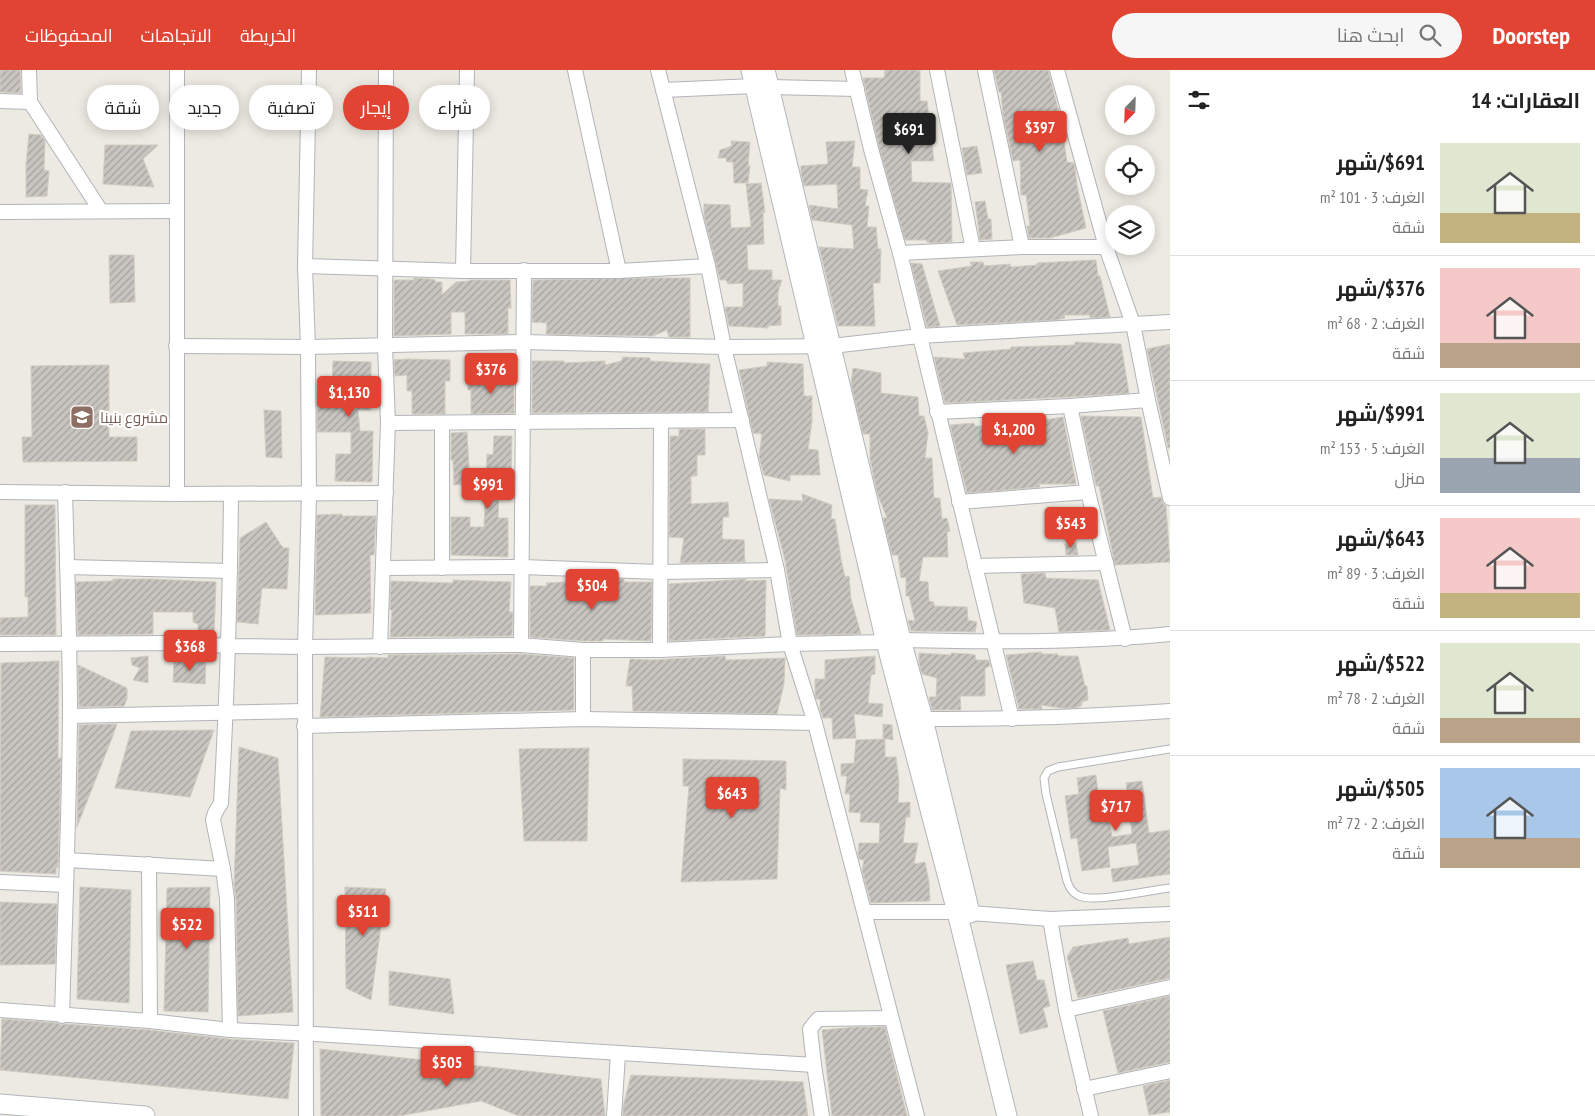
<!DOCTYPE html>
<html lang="ar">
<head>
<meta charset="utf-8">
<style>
  body { margin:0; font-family:"PT Sans Narrow",Cairo,sans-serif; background:#f6f6f6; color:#222; direction:rtl; height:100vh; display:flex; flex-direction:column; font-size:19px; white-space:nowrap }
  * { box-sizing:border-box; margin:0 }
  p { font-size:16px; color:#767676 }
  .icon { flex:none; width:28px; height:28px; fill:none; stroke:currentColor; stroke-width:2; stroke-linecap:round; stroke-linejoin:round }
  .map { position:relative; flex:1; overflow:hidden; direction:ltr }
  .panel { display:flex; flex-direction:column; background:#fff; width:425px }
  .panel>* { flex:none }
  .banner { position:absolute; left:15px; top:15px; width:475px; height:45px; direction:rtl; display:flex; gap:10px }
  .needle { width:32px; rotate:203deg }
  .fabs { position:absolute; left:1105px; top:15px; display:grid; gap:10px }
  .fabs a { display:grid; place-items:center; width:50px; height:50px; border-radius:50%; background:#fff; box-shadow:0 2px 12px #0003; font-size:25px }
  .price { position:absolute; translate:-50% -42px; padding:0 11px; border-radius:5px; background:#e14433; color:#fff; font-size:16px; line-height:32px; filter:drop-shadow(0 1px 2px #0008) }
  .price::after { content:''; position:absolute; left:50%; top:30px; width:15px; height:11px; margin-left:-8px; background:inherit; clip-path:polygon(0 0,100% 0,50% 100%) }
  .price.selected { background:#222; color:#fff }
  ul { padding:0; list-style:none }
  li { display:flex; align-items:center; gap:15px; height:125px; padding:0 15px }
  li+li { border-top:1px solid #e0e0e0 }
  li span { display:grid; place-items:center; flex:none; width:140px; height:100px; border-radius:0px; color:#555 }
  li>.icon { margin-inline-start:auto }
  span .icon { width:60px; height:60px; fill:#fffc; stroke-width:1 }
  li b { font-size:21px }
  h2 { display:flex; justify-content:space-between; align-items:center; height:60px; padding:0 15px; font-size:21px }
  .tag { padding:0 18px; border-radius:22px; background:#fff; box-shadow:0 2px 12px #0003; font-size:18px; line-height:45px }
  .tag.selected { background:#e14433; color:#fff }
  header { display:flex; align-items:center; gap:30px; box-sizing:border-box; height:70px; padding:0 25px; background:#e14433; color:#fff }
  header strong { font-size:24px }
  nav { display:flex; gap:28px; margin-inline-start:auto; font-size:18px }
  .search { width:350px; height:45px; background:#f6f6f6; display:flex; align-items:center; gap:12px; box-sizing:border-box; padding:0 18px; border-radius:28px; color:#767676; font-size:19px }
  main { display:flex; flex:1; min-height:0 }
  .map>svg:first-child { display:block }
</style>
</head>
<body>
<header>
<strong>Doorstep</strong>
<div class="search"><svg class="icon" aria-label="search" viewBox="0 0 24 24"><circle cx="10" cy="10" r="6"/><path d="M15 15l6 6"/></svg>ابحث هنا</div>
<nav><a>الخريطة</a><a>الاتجاهات</a><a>المحفوظات</a></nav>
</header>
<main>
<section class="panel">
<h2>العقارات: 14<svg class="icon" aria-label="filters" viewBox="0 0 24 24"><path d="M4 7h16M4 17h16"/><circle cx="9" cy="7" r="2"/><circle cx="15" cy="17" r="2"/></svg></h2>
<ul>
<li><span style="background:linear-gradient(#dfe7d0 70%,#c2b280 0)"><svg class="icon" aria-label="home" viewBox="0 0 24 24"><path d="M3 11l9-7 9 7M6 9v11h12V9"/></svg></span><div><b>$691/شهر</b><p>الغرف: 3 · 101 m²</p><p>شقة</p></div></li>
<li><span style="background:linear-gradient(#f6c9c9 75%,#b9a48a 0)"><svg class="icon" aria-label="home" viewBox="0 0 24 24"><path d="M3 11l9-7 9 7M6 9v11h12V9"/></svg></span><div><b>$376/شهر</b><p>الغرف: 2 · 68 m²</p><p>شقة</p></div></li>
<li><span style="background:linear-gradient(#dfe7d0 65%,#9aa5b1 0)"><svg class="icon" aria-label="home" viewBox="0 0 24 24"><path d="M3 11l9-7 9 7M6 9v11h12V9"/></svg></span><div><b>$991/شهر</b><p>الغرف: 5 · 153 m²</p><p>منزل</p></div></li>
<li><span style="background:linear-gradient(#f6c9c9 75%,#c2b280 0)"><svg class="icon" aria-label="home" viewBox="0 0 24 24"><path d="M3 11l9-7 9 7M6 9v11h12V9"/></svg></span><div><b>$643/شهر</b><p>الغرف: 3 · 89 m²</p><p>شقة</p></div></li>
<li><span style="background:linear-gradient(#dfe7d0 75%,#b9a48a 0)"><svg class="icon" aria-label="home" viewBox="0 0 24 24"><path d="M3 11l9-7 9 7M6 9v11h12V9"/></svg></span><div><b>$522/شهر</b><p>الغرف: 2 · 78 m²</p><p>شقة</p></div></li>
<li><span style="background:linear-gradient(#a9c7e8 70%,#b9a48a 0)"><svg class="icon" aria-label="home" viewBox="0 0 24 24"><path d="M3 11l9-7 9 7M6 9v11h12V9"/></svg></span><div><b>$505/شهر</b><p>الغرف: 2 · 72 m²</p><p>شقة</p></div></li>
</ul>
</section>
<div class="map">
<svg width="1170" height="1046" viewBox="0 0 1170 1046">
  <defs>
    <pattern id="building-hatch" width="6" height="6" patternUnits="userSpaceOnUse" patternTransform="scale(1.25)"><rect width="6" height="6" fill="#c8c4bf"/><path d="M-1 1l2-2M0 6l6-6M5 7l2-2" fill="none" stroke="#a5a29f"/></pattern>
  </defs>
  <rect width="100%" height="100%" fill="#eceae2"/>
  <g fill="url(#building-hatch)" stroke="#d1ccc0">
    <polygon points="0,0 20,0 21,23 0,22"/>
    <polygon points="885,0 920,0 920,31 927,31 934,91 911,91 912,112 951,113 952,172 931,173 927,172 926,170 905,170 879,77 863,8 884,8"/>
    <polygon points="994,0 1048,0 1061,50 1067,92 1074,93 1075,97 1077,115 1086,158 1050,168 1029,168 1027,156 1030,156 1026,125 1021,125 1020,90 1013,91 1003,45 1001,22 999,22"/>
    <polygon points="102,30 127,33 124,42 127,58 98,56"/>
    <polygon points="29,64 41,65 45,71 44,100 49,101 47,126 26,127 26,94"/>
    <polygon points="731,71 750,72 748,96 750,96 748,113 734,113 733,92 727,92 726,88 718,88 720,80 732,76"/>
    <polygon points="855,71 852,97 860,97 860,119 868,120 865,136 869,136 867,157 876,157 878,179 881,179 880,213 873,213 875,256 838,256 819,177 854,179 852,155 812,150 809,135 838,139 837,114 804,116 801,103 801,96 828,94 826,72"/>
    <polygon points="105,75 158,75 143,89 154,117 103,114"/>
    <polygon points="977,76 982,103 967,105 962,78"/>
    <polygon points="761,113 765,142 763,143 764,174 747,175 748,200 772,200 772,210 782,210 778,222 778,236 781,236 781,255 768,256 768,258 729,256 725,237 743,237 743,213 728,214 726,210 720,210 704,146 704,134 730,135 731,158 751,157 746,114"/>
    <polygon points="985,131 988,149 991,149 992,169 980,170 975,132"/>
    <polygon points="109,185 134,185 135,232 110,233"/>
    <polygon points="1096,190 1098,206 1100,206 1110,247 1090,248 1090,245 1064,245 1065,248 1056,250 957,255 938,201 972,196 970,192 983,192 984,196 1010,194 1011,197 1037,195 1037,193"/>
    <polygon points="911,193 922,194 940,256 927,257"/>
    <polygon points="414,208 429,209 435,210 435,212 442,212 442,225 456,212 469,211 469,210 510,210 511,238 508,238 508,264 465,264 465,242 451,242 451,264 394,266 394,210 414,210"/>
    <polygon points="652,208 690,208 690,267 669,267 667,260 653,266 546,264 547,253 532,252 533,210"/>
    <polygon points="1075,272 1121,274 1129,323 1069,327 945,333 934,287 965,289 963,283 1011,279 1011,277 1075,275"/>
    <polygon points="1170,274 1170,378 1168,378 1147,279"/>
    <polygon points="623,287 650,288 650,291 710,294 708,342 532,343 532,291 564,291 564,293 605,291 605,295 621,291"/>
    <polygon points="408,289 450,290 450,311 445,311 445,344 412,344 412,321 407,321 407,305 395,306 394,290"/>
    <polygon points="333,291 371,292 371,340 358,340 360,361 373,361 372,412 335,411 336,384 351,384 351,362 317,362 317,320 332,320"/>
    <polygon points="767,292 803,294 804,326 812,326 812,352 808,379 818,380 820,405 790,405 790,411 764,405 759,387 762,364 753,363 739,300 767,296"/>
    <polygon points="109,295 109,367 137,367 137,391 23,392 22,367 32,367 31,296"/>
    <polygon points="853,298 881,303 881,323 918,327 919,346 924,346 928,363 925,388 932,388 934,428 940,428 942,449 947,448 950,461 947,462 948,487 923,487 919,511 928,512 929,531 934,532 934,536 967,537 968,550 977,552 975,562 911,561 908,550 915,551 909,526 906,526 906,507 901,508 898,485 892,485 883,448 887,448 877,423 870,389 870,364 863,364 851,314"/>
    <polygon points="486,302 487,309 514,310 514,343 471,344 471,320 468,320 467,303"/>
    <polygon points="264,340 281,341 282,388 266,387"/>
    <polygon points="1081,346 1141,347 1153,428 1161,427 1163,434 1166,436 1170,492 1115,495 1099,416 1096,416 1095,411"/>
    <polygon points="1063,347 1076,414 1039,414 1040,417 967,423 950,355 974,353 975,356 1016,357 1015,350 1023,350 1032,352"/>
    <polygon points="679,359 705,359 705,385 697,385 697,406 691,406 691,434 728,432 729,447 723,447 722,469 744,470 745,492 680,493 684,468 669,467 670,366 679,366"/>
    <polygon points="467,362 470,414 454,415 453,390 451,390 451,363"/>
    <polygon points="494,366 512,366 511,407 509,407 508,427 499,426 498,448 508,448 508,487 451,485 451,447 470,447 470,457 484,457 487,384 493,385"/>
    <polygon points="802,424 832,435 831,449 835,449 841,489 845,507 849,506 851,529 861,564 797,565 785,490 769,429 803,431"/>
    <polygon points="25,435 55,435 56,565 0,565 0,548 28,547 28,527 25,527"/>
    <polygon points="342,444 342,446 376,446 374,485 370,485 371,543 315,545 317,445"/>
    <polygon points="266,452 283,478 289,478 287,519 262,518 258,554 237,552 240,468"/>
    <polygon points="1076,473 1078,485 1066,485 1065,474"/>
    <polygon points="1042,503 1045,503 1046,508 1098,510 1110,560 1059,562 1055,538 1024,533 1021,504"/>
    <polygon points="113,509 152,509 216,512 214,566 198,566 198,554 193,552 193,542 153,542 153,564 78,565 76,512 113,511"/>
    <polygon points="617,509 624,509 624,512 652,512 651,571 603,569 603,571 583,571 530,567 530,516 547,516 546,513 581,511 581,513 608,512 607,510"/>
    <polygon points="746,509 746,511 766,510 765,566 669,571 669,514"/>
    <polygon points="453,510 511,512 509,542 513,542 512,566 390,567 392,540 390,540 391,511 453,513"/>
    <polygon points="1041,582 1042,584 1058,584 1058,586 1078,586 1085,616 1087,616 1088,630 1082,632 1081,636 1075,638 1060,638 1041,635 1042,639 1019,639 1006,585"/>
    <polygon points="919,583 951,585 951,583 969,584 975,585 976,590 989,590 990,596 985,598 985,626 960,626 961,640 932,640 929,627 936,627 937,608 922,604 919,593"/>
    <polygon points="521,584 574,588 574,640 320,647 325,587 367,588 367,587 388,588 388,585"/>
    <polygon points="148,586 148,613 133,610 140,598 132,595 131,588"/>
    <polygon points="725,586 726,590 785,588 784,614 777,644 633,641 632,616 626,616 630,589 652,590"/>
    <polygon points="875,586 875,604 871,605 868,633 883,634 882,647 854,644 856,668 833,669 832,648 823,648 820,639 820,629 816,629 815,625 815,609 825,609 825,590"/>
    <polygon points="174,590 206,592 205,614 173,612"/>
    <polygon points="59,591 58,688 61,688 58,798 56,797 56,804 0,801 1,593"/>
    <polygon points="78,595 127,618 127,629 124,636 79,637"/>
    <polygon points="117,654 112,668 77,757 79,655"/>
    <polygon points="883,654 892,655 893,670 883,668"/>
    <polygon points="214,660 190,727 115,718 131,661"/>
    <polygon points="885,669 885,687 896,687 899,711 898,733 910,732 910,747 906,747 903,773 918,773 914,794 925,792 929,812 930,831 871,833 862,800 864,790 859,789 858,784 859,773 879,773 880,753 860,752 861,743 849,742 850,724 845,724 847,706 841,706 841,694 854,693 856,670"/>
    <polygon points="239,677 278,688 293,942 238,946 236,829 234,815"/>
    <polygon points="589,678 587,771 524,771 519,679"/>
    <polygon points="683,689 786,691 786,720 780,718 777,809 681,812 689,716 683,716"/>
    <polygon points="1096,705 1098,721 1104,720 1112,767 1132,764 1126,713 1142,711 1149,763 1170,760 1170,804 1113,812 1111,799 1139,795 1136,773 1108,777 1110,797 1082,801 1077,768 1071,769 1065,726 1079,724 1077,708"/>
    <polygon points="80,817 131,820 129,933 77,929"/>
    <polygon points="210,817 208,942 164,941 167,818"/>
    <polygon points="345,817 386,819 371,930 346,918"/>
    <polygon points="0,832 57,834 55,894 0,895"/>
    <polygon points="1170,867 1170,908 1078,928 1067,887 1073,877 1128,868 1129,874"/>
    <polygon points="1033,891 1037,910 1044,910 1050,936 1043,938 1048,957 1020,964 1006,895"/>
    <polygon points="389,901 450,909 454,944 389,935"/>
    <polygon points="1170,926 1170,992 1118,1003 1103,941"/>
    <polygon points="2,949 57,953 61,955 66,954 149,960 229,969 294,973 288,1029 0,1000"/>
    <polygon points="857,957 885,957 907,1046 832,1046 822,960"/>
    <polygon points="320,979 601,1009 605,1046 519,1046 481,1031 399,1046 321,1046"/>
    <polygon points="631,1005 803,1012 808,1046 623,1046 623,1037"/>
    <polygon points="1170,1010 1170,1042 1149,1045 1143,1016"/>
  </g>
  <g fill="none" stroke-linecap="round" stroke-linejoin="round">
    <g stroke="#b2b4b9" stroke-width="9">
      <path id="lane" d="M1170,679L1058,697L1048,701L1044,708L1046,724L1067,811C1069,817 1072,823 1079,826C1094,833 1151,820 1170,818"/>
    </g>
    <g stroke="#b2b4b9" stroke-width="16">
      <g id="street">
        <polyline points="29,0 30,32 101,141"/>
        <polyline points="575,0 619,201"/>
        <polyline points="658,0 708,196 724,277 777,500 790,574 815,653 917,1046"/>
        <polyline points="852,0 871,79 900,183 1012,649"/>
        <polyline points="937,0 973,179"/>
        <polyline points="985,0 1022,177"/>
        <polyline points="1057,0 1106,177 1133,254 1148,330 1170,428"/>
        <polyline points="770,17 857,19"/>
        <polyline points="663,20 755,16"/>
        <polyline points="0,31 30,32"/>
        <polyline points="0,142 177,141"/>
        <polyline points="900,183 1022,177 1106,177"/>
        <polyline points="305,196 463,201 619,201 708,196"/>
        <polyline points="463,201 467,0"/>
        <polyline points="176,276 308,277 523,272 724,277 832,276 919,266 1170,252"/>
        <polyline points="1070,336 1088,422 1125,569"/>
        <polyline points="937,342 1070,336 1148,330"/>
        <polyline points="388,353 742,350"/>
        <polyline points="0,422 177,424 386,423"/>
        <polyline points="177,424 177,0"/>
        <polyline points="959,432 1088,422"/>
        <polyline points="975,496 1106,493"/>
        <polyline points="67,497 230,501"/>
        <polyline points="384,498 522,497 660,502 777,500"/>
        <polyline points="442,498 442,353"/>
        <path d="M901,570C991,572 1081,573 1170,564"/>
        <polyline points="0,574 173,573 229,576 305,577 521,575 583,580 660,580 790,574 886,572"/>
        <polyline points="521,575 524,200"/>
        <polyline points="380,577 388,353 385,276 386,0"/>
        <polyline points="660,580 661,351"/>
        <polyline points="70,646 305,641"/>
        <polyline points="583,649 583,580"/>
        <path d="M923,649C1005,649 1088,647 1170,641"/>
        <polyline points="304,656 583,649 815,653"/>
        <polyline points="67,790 223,799"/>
        <polyline points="149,794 150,951"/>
        <polyline points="0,812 66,815"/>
        <polyline points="865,842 957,842"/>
        <polyline points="970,843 1050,849 1170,844"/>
        <polyline points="1050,849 1066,940 1091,1046"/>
        <polyline points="0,940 150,951 230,960 315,964 814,995"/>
        <polyline points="1066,940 1170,917"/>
        <path d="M62,946C65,846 69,746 70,646C70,571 67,497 65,422"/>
        <path d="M230,960L227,829L223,799L213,750L215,743L221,733C227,630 230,527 231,424"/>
        <polyline points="1084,1019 1170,1001"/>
        <polyline points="306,1046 305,577 309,424 308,277 305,196 309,0"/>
        <polyline points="614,1046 618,984"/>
        <polyline points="822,1046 814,995 810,959 818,949 891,948"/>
      </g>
    </g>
    <g stroke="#b3b6bc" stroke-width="21">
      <g id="secondary">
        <polyline points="751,0 886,572 957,842 1007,1046"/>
        <polyline points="765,0 901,570 923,649 970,843"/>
        <polyline points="0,1034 145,1046"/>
      </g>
    </g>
    <use href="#lane" stroke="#fff" stroke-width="7"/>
    <use href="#street" stroke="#fff" stroke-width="14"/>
    <use href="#secondary" stroke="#fff" stroke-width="19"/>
  </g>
  <defs>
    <g id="school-square" transform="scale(1.25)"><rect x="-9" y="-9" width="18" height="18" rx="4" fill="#8d6e63" stroke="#fff"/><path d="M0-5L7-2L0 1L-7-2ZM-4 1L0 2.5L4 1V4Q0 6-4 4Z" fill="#fff"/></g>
  </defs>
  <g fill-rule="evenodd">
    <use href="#school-square" x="82" y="347"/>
  </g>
  <g text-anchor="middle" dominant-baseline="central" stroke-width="4.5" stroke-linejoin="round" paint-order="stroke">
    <g font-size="15" fill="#785e54" stroke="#fff" text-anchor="start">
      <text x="100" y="347">مشروع بنينا</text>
    </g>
  </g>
</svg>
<div class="fabs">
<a><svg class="needle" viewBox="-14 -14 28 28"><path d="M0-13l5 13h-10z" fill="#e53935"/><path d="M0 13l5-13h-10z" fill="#767676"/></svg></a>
<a><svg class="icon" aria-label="locate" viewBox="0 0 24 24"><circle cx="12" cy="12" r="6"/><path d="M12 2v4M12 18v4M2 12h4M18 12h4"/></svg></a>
<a><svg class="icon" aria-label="layers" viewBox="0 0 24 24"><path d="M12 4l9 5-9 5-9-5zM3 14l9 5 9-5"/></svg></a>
</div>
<b class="price" style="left:1040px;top:83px">$397</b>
<b class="price selected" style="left:909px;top:85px">$691</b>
<b class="price" style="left:491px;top:325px">$376</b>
<b class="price" style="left:349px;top:348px">$1,130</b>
<b class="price" style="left:1014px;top:385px">$1,200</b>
<b class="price" style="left:488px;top:440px">$991</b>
<b class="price" style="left:1071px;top:479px">$543</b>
<b class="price" style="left:592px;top:541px">$504</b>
<b class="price" style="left:190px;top:602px">$368</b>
<b class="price" style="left:732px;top:749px">$643</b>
<b class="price" style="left:1116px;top:762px">$717</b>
<b class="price" style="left:363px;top:867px">$511</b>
<b class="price" style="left:187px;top:880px">$522</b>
<b class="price" style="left:447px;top:1018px">$505</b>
<div class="banner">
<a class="tag">شراء</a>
<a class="tag selected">إيجار</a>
<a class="tag">تصفية</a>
<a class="tag">جديد</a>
<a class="tag">شقة</a>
</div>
</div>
</main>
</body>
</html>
